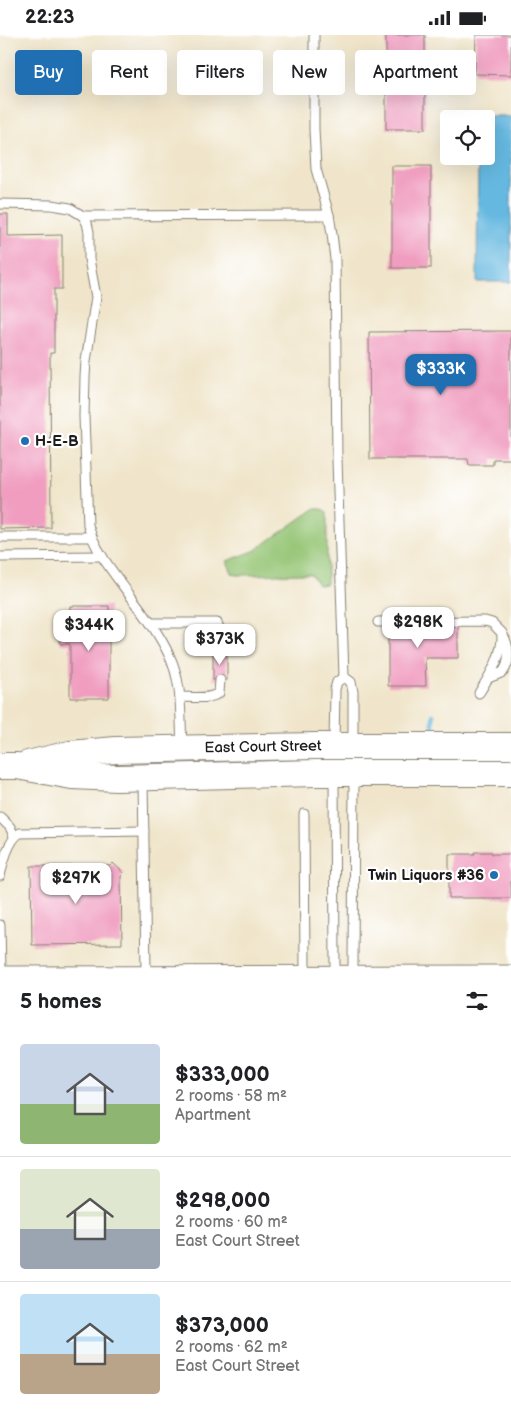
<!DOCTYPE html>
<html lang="en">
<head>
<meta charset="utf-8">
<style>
  body { margin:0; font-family:"Balsamiq Sans",sans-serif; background:#f2f2f2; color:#202124; height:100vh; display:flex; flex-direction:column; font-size:19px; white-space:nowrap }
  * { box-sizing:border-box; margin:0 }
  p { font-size:16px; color:#757577 }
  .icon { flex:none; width:28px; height:28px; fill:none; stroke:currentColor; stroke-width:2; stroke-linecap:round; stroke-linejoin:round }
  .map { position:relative; height:936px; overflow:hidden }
  .sheet { display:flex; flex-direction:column; background:#fff; flex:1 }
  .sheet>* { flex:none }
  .guide { position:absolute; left:15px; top:15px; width:481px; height:45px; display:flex; gap:10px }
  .fabs { position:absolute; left:440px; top:75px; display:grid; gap:10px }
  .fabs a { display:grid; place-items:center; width:55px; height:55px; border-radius:5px; background:#fff; box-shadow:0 5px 20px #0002; font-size:25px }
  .price { position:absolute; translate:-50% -42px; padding:0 11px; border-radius:10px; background:#fff; color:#222; font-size:16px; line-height:32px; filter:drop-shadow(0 1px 2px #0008) }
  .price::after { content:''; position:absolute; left:50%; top:30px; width:15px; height:11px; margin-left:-8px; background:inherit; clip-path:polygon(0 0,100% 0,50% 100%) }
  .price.selected { background:#1f6fb2; color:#fff }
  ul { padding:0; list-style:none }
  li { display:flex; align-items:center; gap:15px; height:125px; padding:0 20px }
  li+li { border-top:1px solid #e0e0e0 }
  li span { display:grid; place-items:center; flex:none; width:140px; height:100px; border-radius:5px; color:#555 }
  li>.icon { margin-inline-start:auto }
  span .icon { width:60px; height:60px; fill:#fffc; stroke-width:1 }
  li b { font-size:21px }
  h2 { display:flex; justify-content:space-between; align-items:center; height:60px; padding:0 20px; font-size:21px }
  .tag { padding:0 18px; border-radius:5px; background:#fff; box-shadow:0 5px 20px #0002; font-size:18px; line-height:45px }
  .tag.selected { background:#1f6fb2; color:#fff }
  .status { display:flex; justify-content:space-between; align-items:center; height:35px; padding:0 25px; background:#fff; direction:ltr }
  .status svg { height:14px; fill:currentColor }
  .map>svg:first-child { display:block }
</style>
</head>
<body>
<div class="status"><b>22:23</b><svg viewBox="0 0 49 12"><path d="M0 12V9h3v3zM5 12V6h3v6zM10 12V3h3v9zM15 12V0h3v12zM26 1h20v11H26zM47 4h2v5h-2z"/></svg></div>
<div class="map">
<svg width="511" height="936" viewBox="0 0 511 936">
  <rect width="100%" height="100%" fill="#fff"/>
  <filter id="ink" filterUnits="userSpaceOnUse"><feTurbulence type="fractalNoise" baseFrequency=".02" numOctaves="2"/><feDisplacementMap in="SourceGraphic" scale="10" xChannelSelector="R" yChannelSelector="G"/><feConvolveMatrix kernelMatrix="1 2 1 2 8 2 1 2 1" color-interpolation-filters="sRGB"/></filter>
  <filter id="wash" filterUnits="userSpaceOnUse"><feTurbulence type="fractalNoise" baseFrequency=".0096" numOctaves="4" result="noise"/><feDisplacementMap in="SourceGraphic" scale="20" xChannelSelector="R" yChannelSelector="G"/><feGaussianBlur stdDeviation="1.12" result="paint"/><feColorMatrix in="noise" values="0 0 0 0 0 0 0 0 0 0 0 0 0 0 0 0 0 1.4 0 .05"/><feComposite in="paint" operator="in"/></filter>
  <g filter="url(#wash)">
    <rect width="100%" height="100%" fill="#f0e5ca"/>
    <polygon fill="#95c574" stroke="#587048" points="314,474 322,474 327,477 327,549 318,550 311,539 236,540 232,538 227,526 254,516"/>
    <polygon fill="#65b8e0" stroke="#406a7e" points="478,81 511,81 511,247 477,247 478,121 486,121 486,84 478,84"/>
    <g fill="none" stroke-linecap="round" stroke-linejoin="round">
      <polyline stroke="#65b8e0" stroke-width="4.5" points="433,680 433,691"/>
    </g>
    <g id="blocks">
      <g fill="#f09dc0">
        <rect x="386" y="0" width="39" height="94"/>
        <polygon points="476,0 511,0 511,40 475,39"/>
        <rect x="392" y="131" width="39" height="102"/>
        <polygon points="0,179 8,179 8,201 62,200 62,254 54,254 54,318 50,318 51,493 0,494"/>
        <polygon points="511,296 511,424 493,424 493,430 469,430 468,424 370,424 369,297"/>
        <polygon points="70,571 109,571 109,663 70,663 70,609 60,609 60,602 70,602"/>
        <polygon points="388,587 458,587 458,623 425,623 426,651 388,651"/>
        <rect x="213" y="617" width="14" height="28"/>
        <polygon points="475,817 492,817 492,819 511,819 511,863 449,863 449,819 475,819"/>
        <polygon points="113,828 124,838 121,841 122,909 32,910 31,831 110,831"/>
      </g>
    </g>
  </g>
  <g filter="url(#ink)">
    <use href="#blocks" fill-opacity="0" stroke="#868073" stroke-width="1"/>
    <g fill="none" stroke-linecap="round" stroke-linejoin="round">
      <g stroke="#868073" stroke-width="11">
        <g id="lane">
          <polyline points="314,0 314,94 316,134 329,180 332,199 335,224 337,424 344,642"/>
          <path d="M0,169L52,170L70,173L83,181L87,188L89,197V224L96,262L86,326L85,342L84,381L88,490C95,516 113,537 129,559C144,578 159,598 169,620C183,648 180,680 182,711"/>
          <polyline points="83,181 329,180"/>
          <polyline points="0,502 91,502"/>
          <polyline points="0,522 102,521"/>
          <path d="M378,587L485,586L492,588L502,598C503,621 490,640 479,658"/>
          <polyline points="151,588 217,588 220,595 220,617"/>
          <polyline points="344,642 351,647 353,657 353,708"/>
          <path d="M488,643C493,641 499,639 503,637C511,627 509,610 503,600"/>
          <path d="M180,662C191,662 209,665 219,658L220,645"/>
          <polyline points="334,710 335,654 337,647 344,642"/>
          <polyline points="334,740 335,935"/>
          <polyline points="143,745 146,936"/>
          <polyline points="304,779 305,935"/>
          <polyline points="0,782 10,792 14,801"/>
          <path d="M0,841C2,829 9,804 20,798L144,796"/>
          <polyline points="0,890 1,936"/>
          <polyline points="353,935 354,739"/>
          <polyline points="0,936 511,935"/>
        </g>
      </g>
      <g stroke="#868073" stroke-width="28">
        <g id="primary">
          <polyline points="28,729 70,719 116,715 315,711 511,711"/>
          <polyline points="0,731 17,731 72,741 117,743 316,738 511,738"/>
        </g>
      </g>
      <use href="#lane" stroke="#fff" stroke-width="9"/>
      <use href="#primary" stroke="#fff" stroke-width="26"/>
    </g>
  </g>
  <g fill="#1f6fb2" stroke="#fff" stroke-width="2">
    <circle cx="25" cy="406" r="5"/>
    <circle cx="494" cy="840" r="5"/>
  </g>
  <g text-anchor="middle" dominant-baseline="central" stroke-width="4.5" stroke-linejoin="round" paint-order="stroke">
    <g font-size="15" font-weight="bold" fill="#1c1c1c" stroke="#fff" text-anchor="start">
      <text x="35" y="406">H-E-B</text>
      <text x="484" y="840" text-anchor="end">Twin Liquors #36</text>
    </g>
    <g font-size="15" fill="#1c1c1c" stroke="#fff">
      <text transform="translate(263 712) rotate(-1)">East Court Street</text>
    </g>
  </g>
</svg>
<div class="fabs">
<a><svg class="icon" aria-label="locate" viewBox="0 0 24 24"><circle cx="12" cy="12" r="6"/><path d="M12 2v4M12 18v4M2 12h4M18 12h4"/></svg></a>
</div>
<b class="price selected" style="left:441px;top:361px">$333K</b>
<b class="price" style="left:418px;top:614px">$298K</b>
<b class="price" style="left:89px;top:617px">$344K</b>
<b class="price" style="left:220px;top:631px">$373K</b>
<b class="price" style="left:76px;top:870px">$297K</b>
<div class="guide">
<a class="tag selected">Buy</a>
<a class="tag">Rent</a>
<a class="tag">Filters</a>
<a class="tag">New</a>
<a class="tag">Apartment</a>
</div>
</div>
<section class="sheet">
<h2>5 homes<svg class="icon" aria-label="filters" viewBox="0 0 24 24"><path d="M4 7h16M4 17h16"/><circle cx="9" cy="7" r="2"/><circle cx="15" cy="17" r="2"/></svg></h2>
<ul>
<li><span style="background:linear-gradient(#c9d6e8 60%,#8fb573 0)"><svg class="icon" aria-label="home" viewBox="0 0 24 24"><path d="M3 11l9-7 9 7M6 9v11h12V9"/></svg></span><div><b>$333,000</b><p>2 rooms · 58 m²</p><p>Apartment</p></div></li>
<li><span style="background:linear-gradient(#dfe7d0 60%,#9aa5b1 0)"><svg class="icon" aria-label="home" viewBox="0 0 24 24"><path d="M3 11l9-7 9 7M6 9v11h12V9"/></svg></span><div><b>$298,000</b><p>2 rooms · 60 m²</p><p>East Court Street</p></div></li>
<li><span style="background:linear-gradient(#bfe0f5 60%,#b9a48a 0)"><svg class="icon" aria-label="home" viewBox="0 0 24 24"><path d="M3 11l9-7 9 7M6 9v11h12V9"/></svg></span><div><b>$373,000</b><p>2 rooms · 62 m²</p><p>East Court Street</p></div></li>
</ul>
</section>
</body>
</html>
